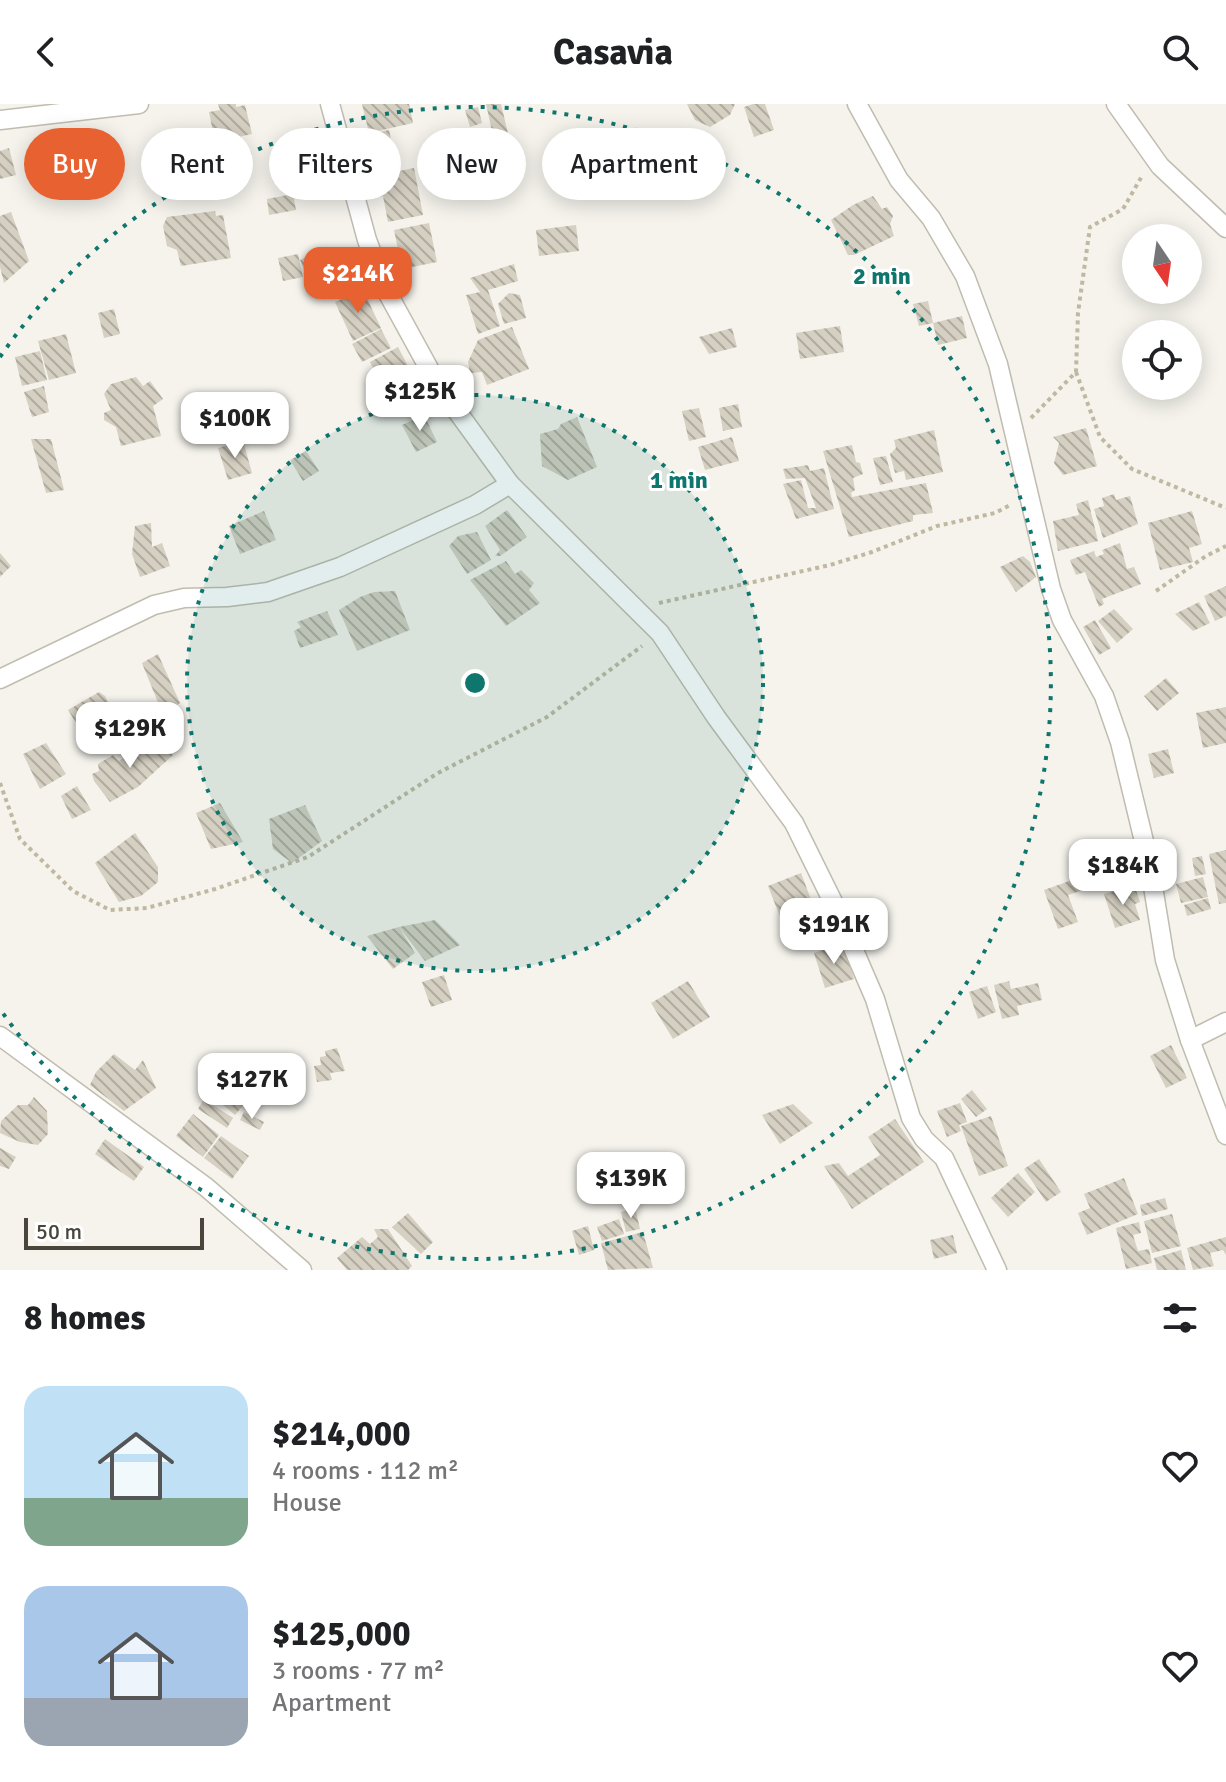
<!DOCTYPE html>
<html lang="en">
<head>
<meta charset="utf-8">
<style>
  body { margin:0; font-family:Signika,sans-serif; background:#f2f2f2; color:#202124; height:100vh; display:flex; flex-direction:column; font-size:30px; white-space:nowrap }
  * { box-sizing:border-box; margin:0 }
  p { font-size:26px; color:#757577 }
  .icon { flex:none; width:44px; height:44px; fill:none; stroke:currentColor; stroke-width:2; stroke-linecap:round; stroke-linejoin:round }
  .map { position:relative; height:1166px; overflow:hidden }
  .panel { display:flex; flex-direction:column; background:#fff; flex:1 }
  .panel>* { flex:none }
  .banner { position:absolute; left:24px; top:24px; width:800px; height:72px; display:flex; gap:16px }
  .needle { width:52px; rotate:167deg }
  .fabs { position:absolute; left:1122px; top:120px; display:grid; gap:16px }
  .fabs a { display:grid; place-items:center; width:80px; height:80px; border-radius:50%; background:#fff; box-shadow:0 4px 20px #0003; font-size:40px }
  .scale { position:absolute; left:24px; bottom:20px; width:180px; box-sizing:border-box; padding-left:8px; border:4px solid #49453a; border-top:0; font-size:22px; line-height:28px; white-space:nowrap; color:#49453a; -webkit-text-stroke:6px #fff; paint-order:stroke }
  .price { position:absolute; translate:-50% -68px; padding:0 18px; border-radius:16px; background:#fff; color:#222; font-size:26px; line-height:52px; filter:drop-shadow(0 2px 4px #0008) }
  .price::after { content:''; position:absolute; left:50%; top:48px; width:24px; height:18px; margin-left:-12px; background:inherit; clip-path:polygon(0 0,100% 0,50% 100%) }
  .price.current { background:#e76131; color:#fff }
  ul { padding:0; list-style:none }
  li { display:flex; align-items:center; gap:24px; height:200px; padding:0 24px }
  li span { display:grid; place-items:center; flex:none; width:224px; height:160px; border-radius:24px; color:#555 }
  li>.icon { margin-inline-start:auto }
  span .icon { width:96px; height:96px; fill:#fffc; stroke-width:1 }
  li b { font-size:34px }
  h2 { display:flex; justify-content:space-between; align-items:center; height:96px; padding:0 24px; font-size:34px }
  .chip { padding:0 28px; border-radius:36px; background:#fff; box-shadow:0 4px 20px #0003; font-size:28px; line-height:72px }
  .chip.current { background:#e76131; color:#fff }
  header { display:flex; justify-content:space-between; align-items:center; height:104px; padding:0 24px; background:#fff; font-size:36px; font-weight:800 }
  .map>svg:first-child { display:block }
</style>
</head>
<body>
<header><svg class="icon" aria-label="back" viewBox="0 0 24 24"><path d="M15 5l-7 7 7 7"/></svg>Casavia<svg class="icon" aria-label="search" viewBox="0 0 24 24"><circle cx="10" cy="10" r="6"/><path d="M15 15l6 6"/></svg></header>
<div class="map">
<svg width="1226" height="1166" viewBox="0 0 1226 1166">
  <defs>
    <pattern id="building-back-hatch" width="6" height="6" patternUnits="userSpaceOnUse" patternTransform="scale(2)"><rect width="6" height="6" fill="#d5d0c2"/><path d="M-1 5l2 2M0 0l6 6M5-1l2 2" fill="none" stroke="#afab9f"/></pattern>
  </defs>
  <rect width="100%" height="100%" fill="#f5f3ec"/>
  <g fill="url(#building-back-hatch)">
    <polygon points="218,0 236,0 236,3 245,1 252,30 215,38 209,8 220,6"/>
    <polygon points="362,0 409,0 413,19 369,29"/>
    <polygon points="486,0 501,0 510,38 495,41"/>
    <polygon points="687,0 735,0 730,11 710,23 695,16"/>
    <polygon points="753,0 765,0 774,26 754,33 744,3"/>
    <polygon points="478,3 482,19 470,23 465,6"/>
    <polygon points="389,26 395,52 368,58 362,32"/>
    <polygon points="89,33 92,54 98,54 100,71 94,73 94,78 65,82 59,38"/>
    <polygon points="9,44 16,71 0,75 0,47"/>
    <polygon points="414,64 423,111 388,118 383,92 377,93 375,83 382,82 380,71"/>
    <polygon points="293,90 296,106 269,111 267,95"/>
    <polygon points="873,92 882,105 887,103 893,112 890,120 894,132 854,151 848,151 831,116 853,101"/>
    <polygon points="215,107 216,112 223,111 231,154 181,162 177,146 167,142 163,122 167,113"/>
    <polygon points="11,108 29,157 4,179 0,163 0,112"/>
    <polygon points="429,119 437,158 402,165 394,126"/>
    <polygon points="576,121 579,147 539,152 536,126"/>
    <polygon points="326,144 335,162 341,159 348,175 315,190 300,156"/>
    <polygon points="298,150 303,173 283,177 278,154"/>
    <polygon points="514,160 518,177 488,186 500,222 478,230 466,191 480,188 470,174"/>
    <polygon points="363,186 381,224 353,237 335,198"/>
    <polygon points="509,189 520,191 526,214 504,220 498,200"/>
    <polygon points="928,197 933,219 919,222 913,200"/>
    <polygon points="114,205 120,230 104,234 98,209"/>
    <polygon points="962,212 967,234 938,241 933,219"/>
    <polygon points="840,222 844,248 800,255 796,229"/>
    <polygon points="512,223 529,265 487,281 482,268 470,269 468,258 478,236"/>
    <polygon points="732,224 737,243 709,250 699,233"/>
    <polygon points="381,225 391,244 362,258 352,240"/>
    <polygon points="66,230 76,269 49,276 38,237"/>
    <polygon points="398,243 420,285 392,300 370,258"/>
    <polygon points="40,247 47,276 22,282 15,253"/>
    <polygon points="136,273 143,282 150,277 163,295 153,302 161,332 121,342 116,323 104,316 104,309 111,306 104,290 111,280"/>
    <polygon points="44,282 49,308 32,313 24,288"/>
    <polygon points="738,300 742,323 723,327 719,304"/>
    <polygon points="699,304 706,333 689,337 682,307"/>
    <polygon points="424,311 437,338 416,348 402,321"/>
    <polygon points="577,313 597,363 568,376 542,362 540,330 558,325 561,320"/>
    <polygon points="1086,324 1097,362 1063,371 1054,359 1059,339 1053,333"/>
    <polygon points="934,326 943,368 906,376 904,367 895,369 890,350 896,344 894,336"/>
    <polygon points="732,333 739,357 705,366 698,343"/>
    <polygon points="31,335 51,335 64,386 46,389"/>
    <polygon points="243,337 252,369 228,376 218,344"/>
    <polygon points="852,341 856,358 860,359 863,370 853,374 855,386 851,389 852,393 926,379 933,409 913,411 913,417 849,433 823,347"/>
    <polygon points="306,347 319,367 303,377 290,356"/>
    <polygon points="886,352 893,378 880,381 873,354"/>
    <polygon points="808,361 810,367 824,364 834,405 796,415 783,380 801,376 808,404 816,404 805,374 786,375 783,365"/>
    <polygon points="1114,390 1116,396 1130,392 1138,420 1103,434 1094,405 1104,402 1102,394"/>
    <polygon points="1088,396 1098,437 1058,447 1053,417 1079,411 1076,400"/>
    <polygon points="507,406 527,433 500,452 495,452 500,446 485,422"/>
    <polygon points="264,407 276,436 240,450 229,422"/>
    <polygon points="1192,407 1202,440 1189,444 1193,458 1160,466 1148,419"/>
    <polygon points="151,419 152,443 162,439 170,462 140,473 132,450 135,422"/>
    <polygon points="477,428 491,456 467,470 449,442 458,432"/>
    <polygon points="1120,439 1127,465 1134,463 1141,480 1102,495 1104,500 1099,503 1085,468 1076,471 1070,456 1094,447 1096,453 1104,450 1102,446"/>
    <polygon points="0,449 11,462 0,473"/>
    <polygon points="1023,452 1030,458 1036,473 1016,488 1000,463"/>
    <polygon points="506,457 515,470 521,466 534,479 529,486 540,499 506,522 470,476"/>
    <polygon points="1226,482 1226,512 1215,517 1204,492"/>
    <polygon points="395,487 410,526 357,547 339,506 360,493 374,488"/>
    <polygon points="1199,498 1210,519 1193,527 1175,510"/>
    <polygon points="1114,505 1133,525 1117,539 1098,517"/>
    <polygon points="327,507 338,531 300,544 294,527 301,523 297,518"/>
    <polygon points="1095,516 1111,544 1099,551 1083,523"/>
    <polygon points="158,550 180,599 163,611 142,559"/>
    <polygon points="1166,574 1179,589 1157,607 1144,592"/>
    <polygon points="99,588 105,592 121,625 90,641 68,606"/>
    <polygon points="1226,603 1226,639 1203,644 1196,609"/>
    <polygon points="151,634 173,651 138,683 110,698 94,677 92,670 99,667 98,660 113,651 119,657"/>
    <polygon points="46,639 66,670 40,685 23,650"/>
    <polygon points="1168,645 1174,669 1154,674 1148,650"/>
    <polygon points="77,682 91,706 72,715 61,692"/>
    <polygon points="220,699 243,738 211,745 196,709"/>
    <polygon points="305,701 322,737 292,759 273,745 269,715"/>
    <polygon points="135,729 158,763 158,778 141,792 119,798 95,759"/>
    <polygon points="1226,746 1226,799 1219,800 1209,750"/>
    <polygon points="1202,752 1206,770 1195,772 1192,754"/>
    <polygon points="1128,757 1133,774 1109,780 1105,763"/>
    <polygon points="1103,765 1107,778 1068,791 1078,818 1058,825 1044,786"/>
    <polygon points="801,769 815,806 782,818 768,782"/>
    <polygon points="1203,773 1208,793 1181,799 1176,780"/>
    <polygon points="1128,783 1129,788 1136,786 1140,798 1135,800 1140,816 1115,824 1104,790"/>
    <polygon points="1208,794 1211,805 1187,812 1184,801"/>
    <polygon points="435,816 460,841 425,857 399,823 415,849 393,865 367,832 399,823"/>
    <polygon points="817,816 824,829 795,845 788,832"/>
    <polygon points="843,839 854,875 825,884 814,849"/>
    <polygon points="444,871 452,896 431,903 422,878"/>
    <polygon points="688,877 710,913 673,935 651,899"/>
    <polygon points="1009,877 1011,885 1038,879 1042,896 1017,902 1019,911 1002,915 994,881"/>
    <polygon points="987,882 996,908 978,915 969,888"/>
    <polygon points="1171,941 1187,974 1166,984 1150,952"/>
    <polygon points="337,944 345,967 330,969 332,976 317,978 314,962 321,961 320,953 326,952 325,947"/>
    <polygon points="114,950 135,966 143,956 156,984 124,1007 90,981 96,968"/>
    <polygon points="226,970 252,991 235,1011 210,990"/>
    <polygon points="972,986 987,1005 976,1013 961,995"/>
    <polygon points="34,993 47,1007 48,1030 38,1041 20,1038 0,1029 1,1017 18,1001 28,1001"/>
    <polygon points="204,995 233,1014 227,1024 198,1005"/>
    <polygon points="960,999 967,1018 959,1021 961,1027 947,1033 937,1007"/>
    <polygon points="793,1000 813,1019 780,1040 762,1011"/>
    <polygon points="244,1008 264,1018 260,1026 240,1016"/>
    <polygon points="193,1010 219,1031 203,1053 176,1032"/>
    <polygon points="991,1012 1008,1062 979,1072 961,1022"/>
    <polygon points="895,1015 924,1058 852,1105 824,1062 839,1059 848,1072 880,1051 868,1033"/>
    <polygon points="221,1032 249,1052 232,1075 204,1054"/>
    <polygon points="105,1035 144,1063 134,1077 95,1050"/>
    <polygon points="0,1044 16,1053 9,1065 0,1062"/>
    <polygon points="1039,1055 1061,1088 1046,1098 1024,1065"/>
    <polygon points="1018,1069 1035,1088 1008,1113 991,1094"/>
    <polygon points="1124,1074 1138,1110 1087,1131 1078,1109 1090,1104 1084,1090"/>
    <polygon points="1165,1094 1168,1105 1142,1112 1140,1101"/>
    <polygon points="635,1104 640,1125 626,1128 621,1108"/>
    <polygon points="408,1109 433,1138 421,1150 392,1123"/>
    <polygon points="1172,1110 1181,1142 1152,1149 1144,1117"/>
    <polygon points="619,1115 624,1130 602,1137 597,1123"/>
    <polygon points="1139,1118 1141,1129 1133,1131 1138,1147 1149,1145 1152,1159 1126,1165 1116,1124"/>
    <polygon points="588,1122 594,1146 579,1151 572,1127"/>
    <polygon points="374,1125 388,1125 412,1162 408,1166 347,1166 337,1154 362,1133 370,1140 378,1133"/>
    <polygon points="643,1128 653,1164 608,1166 601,1139"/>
    <polygon points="953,1131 957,1149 934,1155 930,1136"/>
    <polygon points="1226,1133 1226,1151 1223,1146 1210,1149 1214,1162 1193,1166 1187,1144"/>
    <polygon points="1181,1146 1186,1166 1157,1166 1154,1154"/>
  </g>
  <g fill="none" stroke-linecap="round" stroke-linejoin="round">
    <g stroke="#c0bcaf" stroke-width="21">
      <g id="minor">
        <polyline points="330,0 367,136 387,188 438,281 510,380 660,529 716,613 794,719 834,800 875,895 911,1014 924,1035 944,1054 997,1166"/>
        <polyline points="857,0 899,76 931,114 965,172 998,260 1051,485 1062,516 1104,592 1120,638 1149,758 1165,856 1190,936 1226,1031"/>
        <polyline points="1116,0 1160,62 1226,124"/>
        <polyline points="0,16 139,0"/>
        <polyline points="0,575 154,501 184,494 227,493 268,488 340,463 475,401 510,380"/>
        <polyline points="0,932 206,1083 302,1166"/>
        <polyline points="1190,936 1226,918"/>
      </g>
    </g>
    <g stroke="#c0b9a2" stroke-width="4" stroke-dasharray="4 4" stroke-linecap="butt">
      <polyline points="1076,268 1100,333 1132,365 1226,404"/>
      <polyline points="1031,314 1076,268 1078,209 1090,123 1123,105 1142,72"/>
      <polyline points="1156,487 1206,452 1226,442"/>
      <polyline points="659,499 830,461 872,448 937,422 995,409 1012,400"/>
      <polyline points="0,679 20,735 73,787 110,806 147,804 215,785 308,753 438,669 547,613 642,542"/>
    </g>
    <use href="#minor" stroke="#fff" stroke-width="18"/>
  </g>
  <circle cx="475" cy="579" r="288" fill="#0f766e" fill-opacity=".12"/>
  <g fill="none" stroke="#0f766e" stroke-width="4" stroke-dasharray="4 8">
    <circle cx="475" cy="579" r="288"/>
    <path d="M0 253A576 576 0 1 1 0 905"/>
  </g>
  <circle cx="475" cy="579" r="12" fill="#0f766e" stroke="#fff" stroke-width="4"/>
  <g font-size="24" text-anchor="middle" font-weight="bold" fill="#0f766e" stroke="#fff" stroke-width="6" stroke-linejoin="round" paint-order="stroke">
    <text x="882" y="180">2 min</text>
    <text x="679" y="384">1 min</text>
  </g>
</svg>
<div class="fabs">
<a><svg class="needle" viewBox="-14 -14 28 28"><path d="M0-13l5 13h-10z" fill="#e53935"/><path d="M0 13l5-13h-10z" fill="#757577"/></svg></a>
<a><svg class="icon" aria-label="locate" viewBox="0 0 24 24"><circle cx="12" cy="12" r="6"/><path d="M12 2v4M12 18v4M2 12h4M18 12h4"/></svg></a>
</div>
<div class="scale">50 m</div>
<b class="price current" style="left:358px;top:211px">$214K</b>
<b class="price" style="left:420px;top:329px">$125K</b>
<b class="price" style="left:235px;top:356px">$100K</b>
<b class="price" style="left:130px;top:666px">$129K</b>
<b class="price" style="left:1123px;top:803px">$184K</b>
<b class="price" style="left:834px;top:862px">$191K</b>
<b class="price" style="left:252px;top:1017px">$127K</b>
<b class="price" style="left:631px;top:1116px">$139K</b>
<div class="banner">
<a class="chip current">Buy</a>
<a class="chip">Rent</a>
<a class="chip">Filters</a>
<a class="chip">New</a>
<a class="chip">Apartment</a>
</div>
</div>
<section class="panel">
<h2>8 homes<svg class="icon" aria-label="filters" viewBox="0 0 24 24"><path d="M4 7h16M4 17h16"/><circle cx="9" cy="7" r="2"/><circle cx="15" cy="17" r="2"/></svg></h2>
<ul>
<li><span style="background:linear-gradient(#bfe0f5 70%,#7fa58c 0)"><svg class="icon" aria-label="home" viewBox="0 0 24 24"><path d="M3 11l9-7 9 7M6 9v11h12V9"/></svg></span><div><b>$214,000</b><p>4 rooms · 112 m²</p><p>House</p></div><svg class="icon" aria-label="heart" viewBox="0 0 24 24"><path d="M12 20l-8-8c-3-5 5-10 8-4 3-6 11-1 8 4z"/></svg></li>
<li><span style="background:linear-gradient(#a9c7e8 70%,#9aa5b1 0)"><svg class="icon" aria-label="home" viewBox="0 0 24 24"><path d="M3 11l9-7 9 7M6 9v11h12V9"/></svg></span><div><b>$125,000</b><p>3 rooms · 77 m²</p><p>Apartment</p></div><svg class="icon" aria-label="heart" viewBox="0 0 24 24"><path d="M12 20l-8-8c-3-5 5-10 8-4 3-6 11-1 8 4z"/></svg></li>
</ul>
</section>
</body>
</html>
